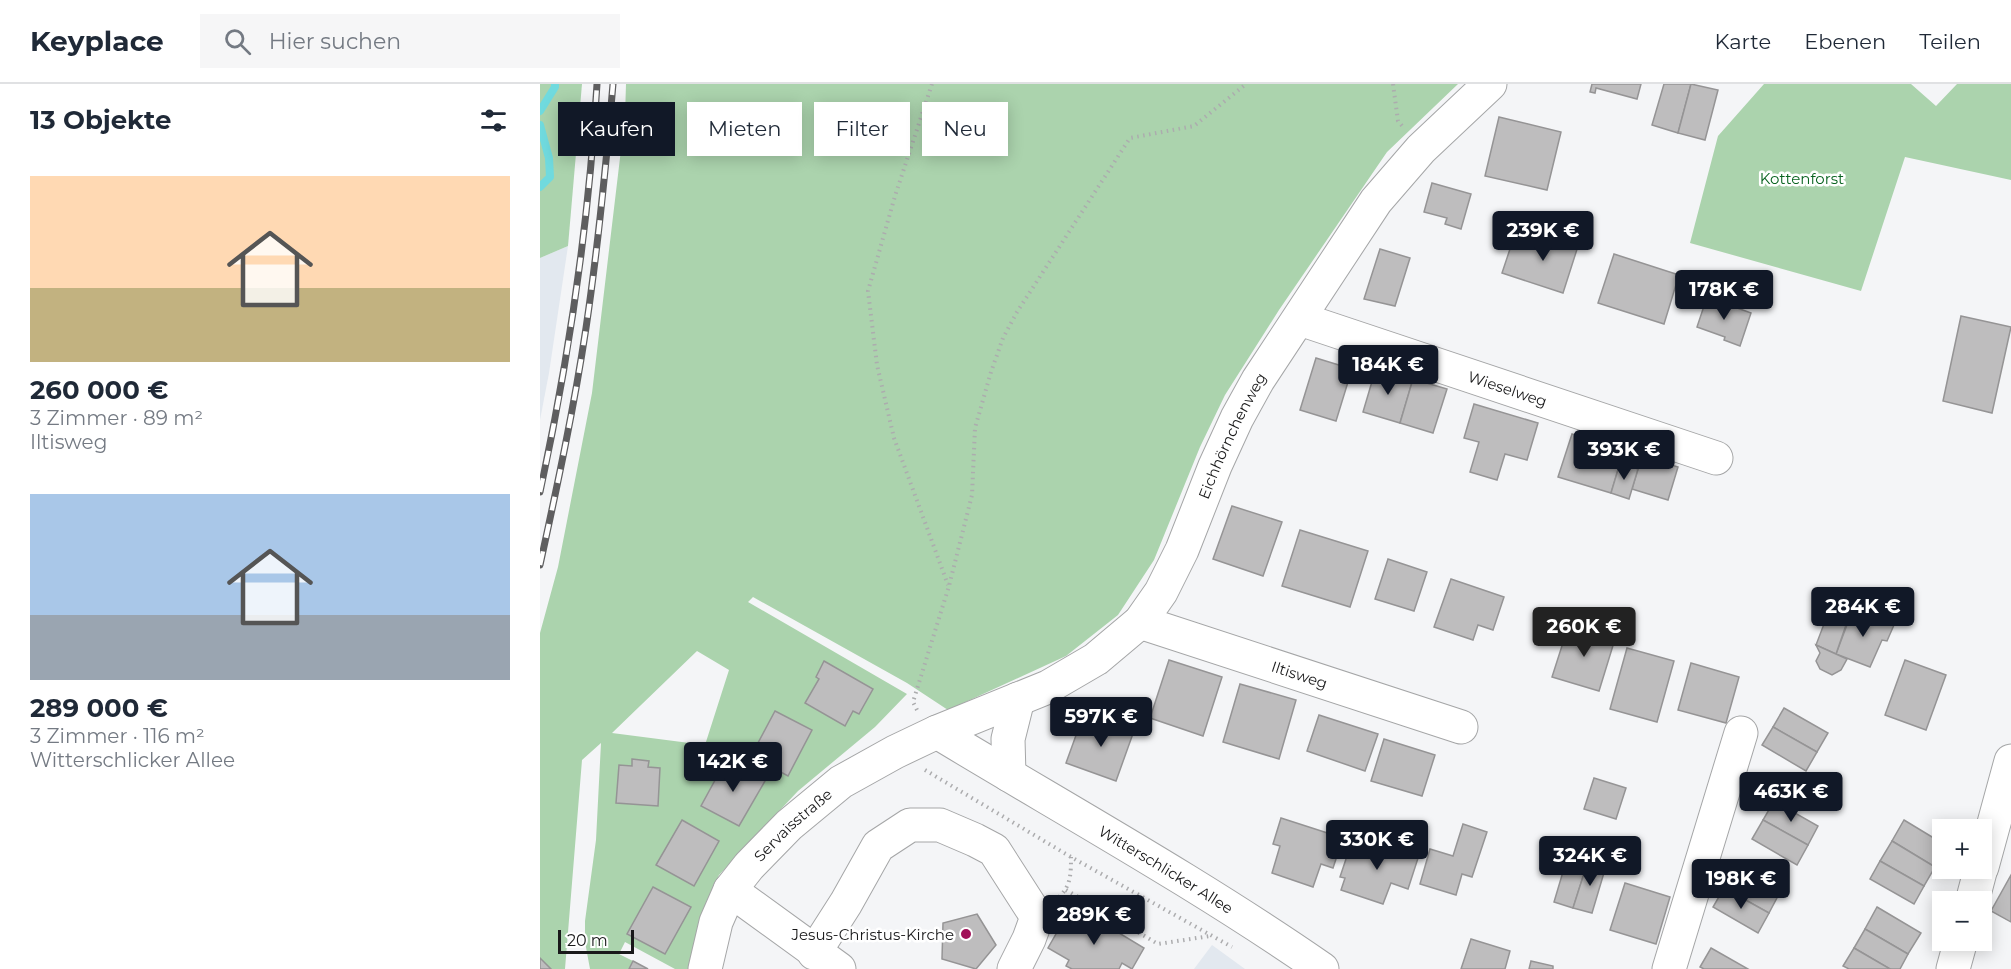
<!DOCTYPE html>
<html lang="de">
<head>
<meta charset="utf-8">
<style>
  body { margin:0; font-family:Montserrat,sans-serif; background:#f6f6f7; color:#1f2937; height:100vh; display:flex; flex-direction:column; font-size:22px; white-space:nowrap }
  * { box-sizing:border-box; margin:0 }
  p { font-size:20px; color:#747a83 }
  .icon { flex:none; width:33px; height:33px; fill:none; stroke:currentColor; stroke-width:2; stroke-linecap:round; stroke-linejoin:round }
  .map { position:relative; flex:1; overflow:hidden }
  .side { display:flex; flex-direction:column; background:#fff; width:540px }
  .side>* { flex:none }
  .top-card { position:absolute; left:18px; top:18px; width:570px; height:54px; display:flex; gap:12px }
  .tools { position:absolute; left:1392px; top:735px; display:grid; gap:12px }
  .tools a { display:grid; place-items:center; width:60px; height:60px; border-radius:0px; background:#fff; box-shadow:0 3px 15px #0003; font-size:30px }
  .scale { position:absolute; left:18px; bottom:15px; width:76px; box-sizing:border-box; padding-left:6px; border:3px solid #19191a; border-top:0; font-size:16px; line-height:21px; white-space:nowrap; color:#19191a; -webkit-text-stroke:4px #fff; paint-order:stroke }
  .price { position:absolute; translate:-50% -51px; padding:0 14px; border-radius:6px; background:#111827; color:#fff; font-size:20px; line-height:39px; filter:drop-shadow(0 2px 3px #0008) }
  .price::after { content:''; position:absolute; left:50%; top:36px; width:18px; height:14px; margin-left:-9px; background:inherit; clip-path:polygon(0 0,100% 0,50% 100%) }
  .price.selected { background:#222; color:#fff }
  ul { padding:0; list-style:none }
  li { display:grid; align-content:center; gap:12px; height:318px; padding:0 30px }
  li span { display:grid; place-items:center; height:186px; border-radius:0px; color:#555 }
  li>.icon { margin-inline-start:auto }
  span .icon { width:108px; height:108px; fill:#fffc; stroke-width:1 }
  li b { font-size:26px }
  h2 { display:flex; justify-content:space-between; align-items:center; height:72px; padding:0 30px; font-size:26px }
  .chip { padding:0 21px; border-radius:0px; background:#fff; box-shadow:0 3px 15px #0003; font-size:21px; line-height:54px }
  .chip.selected { background:#111827; color:#fff }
  header { display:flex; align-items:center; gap:36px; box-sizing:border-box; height:84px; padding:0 30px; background:#fff; border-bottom:2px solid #e0e1e3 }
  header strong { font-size:28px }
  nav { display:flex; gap:33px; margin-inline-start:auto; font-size:21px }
  .search { width:420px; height:54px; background:#f6f6f7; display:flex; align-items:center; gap:15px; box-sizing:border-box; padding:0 21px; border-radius:0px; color:#747a83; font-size:22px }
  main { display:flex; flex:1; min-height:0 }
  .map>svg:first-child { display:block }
</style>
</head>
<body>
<header>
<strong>Keyplace</strong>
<div class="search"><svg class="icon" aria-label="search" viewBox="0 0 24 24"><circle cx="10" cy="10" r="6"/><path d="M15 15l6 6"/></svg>Hier suchen</div>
<nav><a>Karte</a><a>Ebenen</a><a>Teilen</a></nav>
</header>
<main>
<section class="side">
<h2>13 Objekte<svg class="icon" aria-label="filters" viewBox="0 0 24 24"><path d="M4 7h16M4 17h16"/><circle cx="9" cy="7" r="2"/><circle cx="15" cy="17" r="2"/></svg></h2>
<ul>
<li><span style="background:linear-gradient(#ffd9b3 60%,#c2b280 0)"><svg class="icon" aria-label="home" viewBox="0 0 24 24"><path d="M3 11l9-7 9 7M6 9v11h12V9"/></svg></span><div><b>260 000 €</b><p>3 Zimmer · 89 m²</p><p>Iltisweg</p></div></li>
<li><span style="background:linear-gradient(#a9c7e8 65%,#9aa5b1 0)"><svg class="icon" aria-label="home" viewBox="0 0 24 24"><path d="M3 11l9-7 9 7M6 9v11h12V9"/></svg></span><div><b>289 000 €</b><p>3 Zimmer · 116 m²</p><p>Witterschlicker Allee</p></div></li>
</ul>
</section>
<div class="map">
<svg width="1471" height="885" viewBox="0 0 1471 885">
  <rect width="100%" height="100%" fill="#f4f5f7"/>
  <g fill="#e2e8ef">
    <polygon points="28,162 9,289 0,336 0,174"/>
    <polygon points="672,861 705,885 654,885"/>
  </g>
  <g fill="#abd3ad" fill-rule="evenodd">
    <polygon points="0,0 42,0 28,162 0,174"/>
    <path d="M86,0H918L847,68L739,226L685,311L660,363L614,476L578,531L526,572L408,626L367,599L213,513L208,518L367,610L335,643L258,707L179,791L166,819L148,885H135L85,858L79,870L93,877L89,885H50L45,858V837L56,756L61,659L42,676L25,885H11L0,874V549L18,483L52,309L85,32ZM157,567L189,586L165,661L72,649Z"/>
    <polygon points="1224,0 1371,0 1396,22 1417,0 1471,0 1471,96 1365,73 1321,207 1150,159 1178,52"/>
  </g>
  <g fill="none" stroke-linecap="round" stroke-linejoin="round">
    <g stroke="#70dade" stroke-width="8">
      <polyline points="0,27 15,3 15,0"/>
      <polyline points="0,41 9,74 10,93 0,103"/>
    </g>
  </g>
  <g fill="#bebdbe" stroke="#959495" stroke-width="1.5">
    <polygon points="1052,0 1101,0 1097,15 1056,4 1055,9 1050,8"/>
    <polygon points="1124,0 1151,0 1138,49 1112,41"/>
    <polygon points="1151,0 1178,6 1165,56 1138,49"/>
    <polygon points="959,33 1021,48 1007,106 945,92"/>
    <polygon points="892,99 931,110 921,145 905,140 907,134 884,128"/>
    <polygon points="1006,148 1039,159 1023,209 962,189 973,156 1000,165"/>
    <polygon points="840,165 870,174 855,222 824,215"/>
    <polygon points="1074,170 1139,191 1124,240 1058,219"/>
    <polygon points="1167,213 1211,229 1200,262 1184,256 1185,253 1157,243"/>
    <polygon points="1421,232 1471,243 1452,329 1403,317"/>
    <polygon points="776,274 812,285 796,337 760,326"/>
    <polygon points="836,284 873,295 860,339 823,328"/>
    <polygon points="873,295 907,305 893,349 860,339"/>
    <polygon points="934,320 998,339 987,376 965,370 957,396 930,388 939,358 924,354"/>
    <polygon points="1032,350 1084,366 1071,409 1018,393"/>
    <polygon points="1102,372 1138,383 1128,416 1092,405"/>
    <polygon points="1080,379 1098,385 1089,415 1071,409"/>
    <polygon points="692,422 742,438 723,492 673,475"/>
    <polygon points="760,446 828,467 810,523 742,502"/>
    <polygon points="848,475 887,488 874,527 835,515"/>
    <polygon points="911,495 964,513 953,546 938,541 933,556 894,543"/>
    <polygon points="1313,525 1354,541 1347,557 1342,556 1330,583 1296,570"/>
    <polygon points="1292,536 1306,541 1296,570 1276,561 1284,540"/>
    <polygon points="1029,540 1075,555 1059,607 1012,593"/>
    <polygon points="1276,561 1307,575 1301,586 1292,591 1280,585 1276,577 1280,569"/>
    <polygon points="1087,564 1134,577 1117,638 1070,625"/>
    <polygon points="629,576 682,593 663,652 610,634"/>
    <polygon points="1365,576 1406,591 1386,646 1345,631"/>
    <polygon points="284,577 333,605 319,630 313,627 305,642 265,619 279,595 276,593"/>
    <polygon points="1151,579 1199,593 1186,639 1138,626"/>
    <polygon points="700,600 756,616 739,675 683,658"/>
    <polygon points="1244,624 1288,649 1277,668 1233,643"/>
    <polygon points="235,627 272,646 248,692 211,672"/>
    <polygon points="779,631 838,650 825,687 767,667"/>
    <polygon points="543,632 576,643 578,638 595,644 576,697 526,679"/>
    <polygon points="1233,643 1277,668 1266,687 1222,661"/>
    <polygon points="844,655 895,671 882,712 831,697"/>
    <polygon points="92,675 109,677 108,683 120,684 118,722 76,719 79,681 92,682"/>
    <polygon points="186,676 225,697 199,742 161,722"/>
    <polygon points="1054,694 1086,704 1076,735 1044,725"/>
    <polygon points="1234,717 1278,742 1268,761 1223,736"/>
    <polygon points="741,734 803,754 793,784 781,780 773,803 732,789 740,762 733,760"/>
    <polygon points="142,736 179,757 154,802 116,781"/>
    <polygon points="1223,736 1268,761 1257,781 1212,755"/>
    <polygon points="1364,736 1402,759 1402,770 1395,783 1352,757"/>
    <polygon points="923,740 947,748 932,793 922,790 916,811 880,800 890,765 913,772"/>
    <polygon points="812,757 856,771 859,761 880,768 868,805 851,799 843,820 801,806 805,794 800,793"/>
    <polygon points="1352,757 1395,783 1384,802 1340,777"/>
    <polygon points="1028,771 1048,777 1033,824 1014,818"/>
    <polygon points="1048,777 1066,782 1052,829 1033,824"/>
    <polygon points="1340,777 1384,802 1374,820 1330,795"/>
    <polygon points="1195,785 1239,810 1229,829 1184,804"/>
    <polygon points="1471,791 1471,838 1451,827"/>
    <polygon points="1085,799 1130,813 1116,860 1070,846"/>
    <polygon points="113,803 151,823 125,870 87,850"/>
    <polygon points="1184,804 1229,829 1218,849 1173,823"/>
    <polygon points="1337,823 1381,849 1368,870 1325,845"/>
    <polygon points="546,829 604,864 592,885 582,879 579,885 532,885 526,882 529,876 508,864 524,836 537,844"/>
    <polygon points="437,830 456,861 436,885 402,875 403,839"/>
    <polygon points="1325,845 1368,870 1360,885 1350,885 1314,864"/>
    <polygon points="931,855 970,867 965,885 921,885"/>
    <polygon points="1171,864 1208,885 1164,885 1160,883"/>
    <polygon points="1314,864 1350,885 1309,885 1303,882"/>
    <polygon points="0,874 11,885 0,885"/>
    <polygon points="93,877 108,885 89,885"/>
    <polygon points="991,877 1013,882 1013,885 989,885"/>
  </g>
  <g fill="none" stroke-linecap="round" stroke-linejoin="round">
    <g stroke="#a5a6a7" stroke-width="35">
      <g id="minor">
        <path id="s1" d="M760,235L1176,374"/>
        <path id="s2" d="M600,538L921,643"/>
        <path id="s3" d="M397,648C526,726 658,799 782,885"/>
        <polyline points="469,691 468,655 478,615"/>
        <polyline points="1442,783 1471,677"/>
        <polyline points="190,806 299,885"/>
        <polyline points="1432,818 1441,784"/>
        <polyline points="274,869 306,819 338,762 370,741 400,741 435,756 454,766 497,833 489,855 474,885"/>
        <path id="s4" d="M165,885L176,838L190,806L209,782L249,741L301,698L355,668L397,648L508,603L556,575L600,538L621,508L642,466L675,382L697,334L718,296L836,117L881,65L950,0"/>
        <polyline points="1129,885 1201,649"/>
        <polyline points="1413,885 1421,856"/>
      </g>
    </g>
    <g stroke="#acacae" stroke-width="4" stroke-dasharray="1.5 4.5" stroke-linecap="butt">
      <polyline points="392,0 355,112 328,207 337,281 354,354 408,501"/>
      <polyline points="853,0 858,37 863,43"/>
      <polyline points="377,626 373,618 409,502 432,411 435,344 451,288 463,254 477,228 590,54 654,42 706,0"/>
      <polyline points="385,686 531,773 692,863"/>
      <polyline points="526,806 618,860 670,852"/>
      <path d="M519,813C531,802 531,789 531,773"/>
      <polyline points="579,848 583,841"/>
    </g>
    <use href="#minor" stroke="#fff" stroke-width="33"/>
    <g stroke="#5e5e5f" stroke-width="7">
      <g id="rail">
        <path d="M0,408C29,274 49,137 57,0"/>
        <path d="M0,481C17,403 34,324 46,244C58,163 66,82 73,0"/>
      </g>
    </g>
    <use href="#rail" stroke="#fff" stroke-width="4.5" stroke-dasharray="14" stroke-linecap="butt"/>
  </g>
  <circle fill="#a11158" stroke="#fff" stroke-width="2" cx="426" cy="850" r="6"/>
  <g text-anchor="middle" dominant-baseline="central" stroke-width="5" stroke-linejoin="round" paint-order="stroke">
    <g font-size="15" fill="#08631f" stroke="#fff">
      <text x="1262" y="94">Kottenforst</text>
    </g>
    <g font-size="15" fill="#19191a" stroke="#fff">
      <text stroke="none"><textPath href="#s1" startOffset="219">Wieselweg</textPath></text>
      <text stroke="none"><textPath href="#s4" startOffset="788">Eichhörnchenweg</textPath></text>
      <text stroke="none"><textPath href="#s2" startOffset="168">Iltisweg</textPath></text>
      <text stroke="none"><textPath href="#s4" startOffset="174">Servaisstraße</textPath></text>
      <text stroke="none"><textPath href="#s3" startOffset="267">Witterschlicker Allee</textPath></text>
    </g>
    <g font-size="15" fill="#19191a" stroke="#fff" text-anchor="end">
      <text x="414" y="850">Jesus-Christus-Kirche</text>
    </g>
  </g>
</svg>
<div class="tools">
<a>+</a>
<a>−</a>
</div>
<div class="scale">20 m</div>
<b class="price" style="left:1003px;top:178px">239K €</b>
<b class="price" style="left:1184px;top:237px">178K €</b>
<b class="price" style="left:848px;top:312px">184K €</b>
<b class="price" style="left:1084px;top:397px">393K €</b>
<b class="price" style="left:1323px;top:554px">284K €</b>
<b class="price selected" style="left:1044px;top:574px">260K €</b>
<b class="price" style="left:561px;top:664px">597K €</b>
<b class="price" style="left:193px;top:709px">142K €</b>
<b class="price" style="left:1251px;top:739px">463K €</b>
<b class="price" style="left:837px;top:787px">330K €</b>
<b class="price" style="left:1050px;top:803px">324K €</b>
<b class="price" style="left:1201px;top:826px">198K €</b>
<b class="price" style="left:554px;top:862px">289K €</b>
<div class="top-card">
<a class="chip selected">Kaufen</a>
<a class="chip">Mieten</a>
<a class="chip">Filter</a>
<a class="chip">Neu</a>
</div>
</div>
</main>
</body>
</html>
